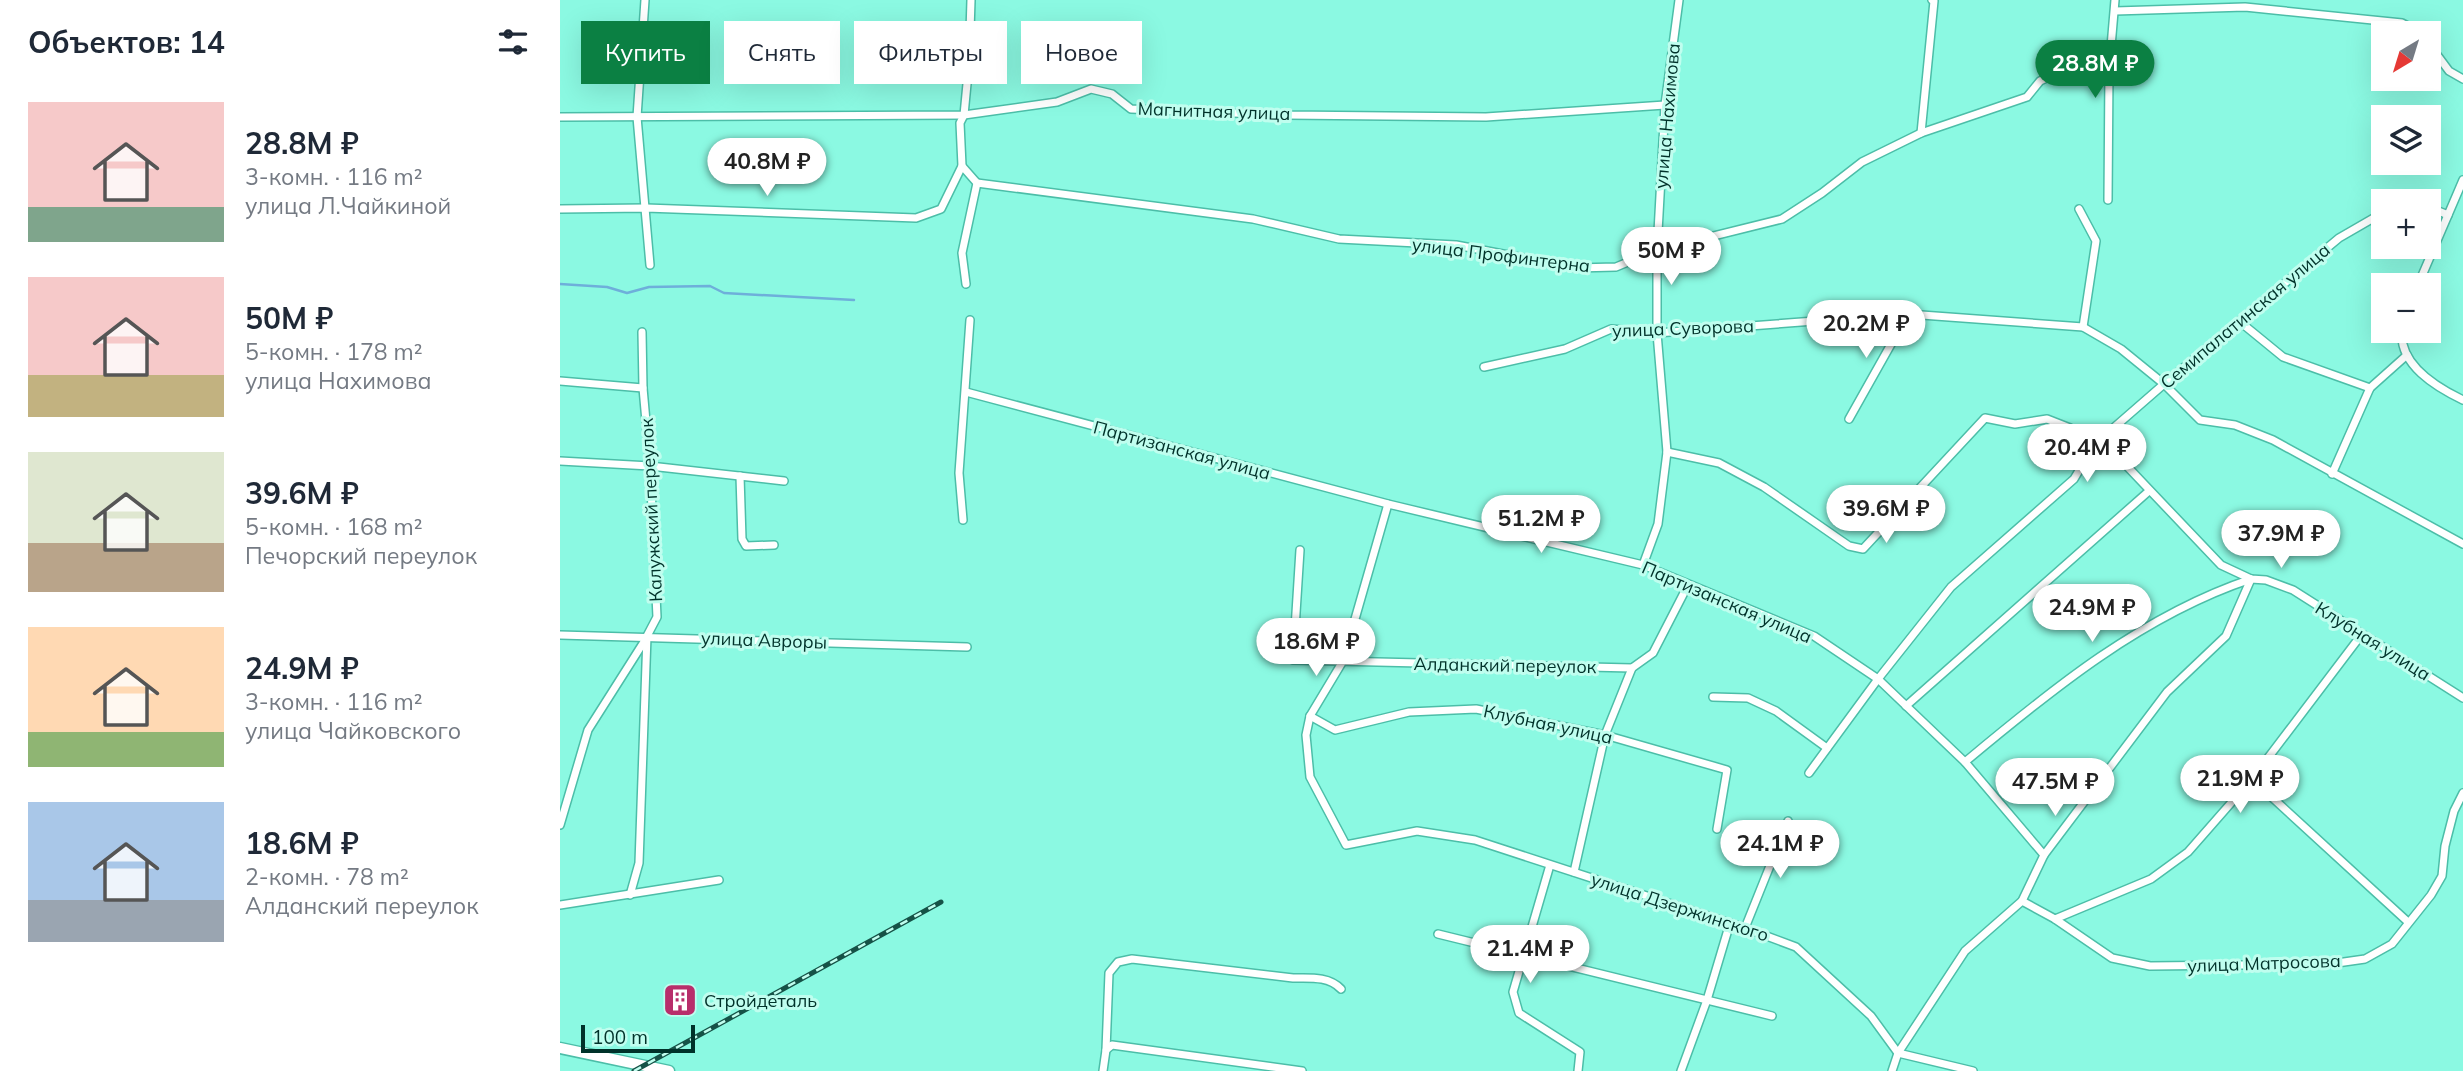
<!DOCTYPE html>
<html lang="ru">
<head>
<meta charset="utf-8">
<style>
  body { margin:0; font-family:Mulish,sans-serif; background:#f6f6f7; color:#1f2937; height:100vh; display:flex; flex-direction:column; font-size:26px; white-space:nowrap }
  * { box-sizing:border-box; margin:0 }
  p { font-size:23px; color:#747a83 }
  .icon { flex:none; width:38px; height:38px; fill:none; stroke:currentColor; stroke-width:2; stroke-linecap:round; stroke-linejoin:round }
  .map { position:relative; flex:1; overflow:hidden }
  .details { display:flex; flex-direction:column; background:#fff; width:560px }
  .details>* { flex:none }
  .guide { position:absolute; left:21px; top:21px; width:665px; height:63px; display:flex; gap:14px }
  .needle { width:46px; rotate:218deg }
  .fabs { position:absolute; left:1811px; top:21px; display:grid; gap:14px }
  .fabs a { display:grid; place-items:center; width:70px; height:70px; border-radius:0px; background:#fff; box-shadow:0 7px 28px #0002; font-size:35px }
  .scale { position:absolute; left:21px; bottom:18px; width:114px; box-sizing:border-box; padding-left:7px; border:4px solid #00322a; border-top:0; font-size:19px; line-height:24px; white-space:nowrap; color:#00322a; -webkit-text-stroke:5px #c0feef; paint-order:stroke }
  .price { position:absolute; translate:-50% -60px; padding:0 16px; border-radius:24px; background:#fff; color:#222; font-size:23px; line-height:46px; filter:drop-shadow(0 2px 4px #0008) }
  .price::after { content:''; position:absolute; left:50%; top:42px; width:21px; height:16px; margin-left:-10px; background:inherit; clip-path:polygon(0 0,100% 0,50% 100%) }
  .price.selected { background:#0b8043; color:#fff }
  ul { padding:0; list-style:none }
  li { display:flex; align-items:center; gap:21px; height:175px; padding:0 28px }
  li span { display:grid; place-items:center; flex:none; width:196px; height:140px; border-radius:0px; color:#555 }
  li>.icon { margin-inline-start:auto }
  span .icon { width:84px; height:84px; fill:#fffc; stroke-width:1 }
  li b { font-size:30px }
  h2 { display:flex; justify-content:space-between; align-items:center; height:84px; padding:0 28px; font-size:30px }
  .chip { padding:0 24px; border-radius:0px; background:#fff; box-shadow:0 7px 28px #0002; font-size:24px; line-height:63px }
  .chip.selected { background:#0b8043; color:#fff }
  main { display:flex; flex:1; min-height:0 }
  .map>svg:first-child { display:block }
</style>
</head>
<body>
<main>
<section class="details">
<h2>Объектов: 14<svg class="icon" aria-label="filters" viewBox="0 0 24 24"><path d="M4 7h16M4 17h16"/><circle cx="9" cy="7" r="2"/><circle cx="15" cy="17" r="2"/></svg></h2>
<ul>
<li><span style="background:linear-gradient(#f6c9c9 75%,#7fa58c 0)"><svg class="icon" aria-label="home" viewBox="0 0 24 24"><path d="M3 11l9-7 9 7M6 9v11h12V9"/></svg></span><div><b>28.8M ₽</b><p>3-комн. · 116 m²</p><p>улица Л.Чайкиной</p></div></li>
<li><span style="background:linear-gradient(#f6c9c9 70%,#c2b280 0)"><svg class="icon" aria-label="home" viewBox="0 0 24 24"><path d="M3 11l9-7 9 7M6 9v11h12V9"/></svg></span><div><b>50M ₽</b><p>5-комн. · 178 m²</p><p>улица Нахимова</p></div></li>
<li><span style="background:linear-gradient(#dfe7d0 65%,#b9a48a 0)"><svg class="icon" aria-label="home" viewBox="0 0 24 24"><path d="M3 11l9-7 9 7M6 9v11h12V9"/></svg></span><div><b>39.6M ₽</b><p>5-комн. · 168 m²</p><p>Печорский переулок</p></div></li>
<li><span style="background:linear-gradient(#ffd9b3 75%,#8fb573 0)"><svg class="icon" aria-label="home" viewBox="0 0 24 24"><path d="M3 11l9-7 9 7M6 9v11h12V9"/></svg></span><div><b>24.9M ₽</b><p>3-комн. · 116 m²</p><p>улица Чайковского</p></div></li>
<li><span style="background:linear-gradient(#a9c7e8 70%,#9aa5b1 0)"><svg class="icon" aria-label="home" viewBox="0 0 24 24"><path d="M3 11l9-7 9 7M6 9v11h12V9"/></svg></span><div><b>18.6M ₽</b><p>2-комн. · 78 m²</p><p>Алданский переулок</p></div></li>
</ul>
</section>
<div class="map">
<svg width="1903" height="1071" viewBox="0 0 1903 1071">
  <rect width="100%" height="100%" fill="#8bf9e2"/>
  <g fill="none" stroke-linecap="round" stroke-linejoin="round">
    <polyline stroke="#6eafda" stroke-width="2.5" points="0,284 47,287 67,293 89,287 150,286 164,293 294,300"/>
    <g stroke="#4cbea8" stroke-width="10">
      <g id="street">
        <polyline points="85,0 77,117 90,265"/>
        <polyline points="1555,11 1685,7 1842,23 1861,33"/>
        <polyline points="1869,44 1889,71 1903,79"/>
        <polyline points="0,117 404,115 497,102 531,89 552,94 571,109 727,115 926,117 1105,105"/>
        <polyline points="1361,133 1374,1 1372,0"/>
        <polyline points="417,183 693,219 779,239 896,245 1016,268 1056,267 1097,250 1222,219 1262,193 1302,162 1361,133 1467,97 1480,81 1493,75 1549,70"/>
        <polyline points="1548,200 1549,70 1555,0"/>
        <polyline points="1843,201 1848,199 1854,201"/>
        <polyline points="1869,207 1888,215"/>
        <polyline points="0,209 86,208 356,218 381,209 402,166"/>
        <polyline points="1519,209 1536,241 1523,327"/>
        <polyline points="406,284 402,253 417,183 402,166 400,123 404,115 409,63 411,0"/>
        <polyline points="1858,285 1903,180"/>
        <polyline points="1679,321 1723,357 1810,388"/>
        <path d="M1842,331C1839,365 1876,387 1903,400"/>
        <polyline points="924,367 1005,349 1051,329 1097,333 1348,314 1523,327 1561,349 1604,384 1640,420 1675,425 1713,440 1903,544"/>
        <polyline points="0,381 83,388"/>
        <polyline points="406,392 828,504 1083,565 1254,636 1318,679 1405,762 1484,855"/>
        <polyline points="1289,419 1348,314"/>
        <polyline points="1552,429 1563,462 1661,565 1691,579 1706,580 1733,590 1903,698"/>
        <polyline points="1107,452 1159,463 1204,487 1289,546 1303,549 1425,418 1455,424 1487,419 1510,428 1534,445"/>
        <polyline points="0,461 90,466 224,481"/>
        <polyline points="1772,474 1810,388 1847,355"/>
        <polyline points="180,476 182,539 186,546 214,545"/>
        <polyline points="828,504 783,661 750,716 746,735 750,777 786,845 857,831 915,840 1185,928 1236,947 1311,1016 1338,1053 1413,1071"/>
        <polyline points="403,520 399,473 410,320"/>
        <polyline points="740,550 733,660 1072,668"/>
        <polyline points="1083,565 1098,524 1107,452 1097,333 1097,250 1105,105 1119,0"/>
        <polyline points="0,635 407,647"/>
        <polyline points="1153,697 1188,698 1216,711 1267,748"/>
        <polyline points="1346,706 1589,491"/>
        <polyline points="750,716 775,730 849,712 916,709 1045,735 1167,770 1157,829"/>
        <path d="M1405,762C1491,690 1583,615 1691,579"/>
        <polyline points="1249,773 1318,679 1391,587 1514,479 1534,445 1604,384 1779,238 1824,212"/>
        <polyline points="1692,779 1848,922"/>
        <polyline points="0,825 28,730 87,637"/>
        <polyline points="990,865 953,992 959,1013 1020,1052 1018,1071"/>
        <polyline points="1014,872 1045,735 1072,668 1093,653 1128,585"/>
        <polyline points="70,895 79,863 87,636 97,617 90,466 83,388 82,332"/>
        <polyline points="1462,901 1495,919 1552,958 1590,966 1770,964 1805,959 1832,944 1871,895 1882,876 1885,846 1894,811 1903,793"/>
        <polyline points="0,905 159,880"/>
        <polyline points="1495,919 1591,879 1628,852 1692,779 1802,634"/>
        <polyline points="1185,928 1228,821"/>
        <polyline points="878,934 1212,1016"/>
        <path d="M546,1050L549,973L558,962L572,959L733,978C750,978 769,976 781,989"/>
        <polyline points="543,1071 546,1050 552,1045 742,1071"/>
        <polyline points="1121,1071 1147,1000 1170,923"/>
        <polyline points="1332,1071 1338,1053 1405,951 1462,901 1484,855 1607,692 1666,636 1691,579"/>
      </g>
    </g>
    <g stroke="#4cbea8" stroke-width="13">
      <polyline id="secondary" points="0,1048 109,1071"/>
    </g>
    <use href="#street" stroke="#fff" stroke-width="7"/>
    <use href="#secondary" stroke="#fff" stroke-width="10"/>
    <g stroke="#165247" stroke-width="5">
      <polyline id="rail" points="74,1071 381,902"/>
    </g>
    <use href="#rail" stroke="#c0feef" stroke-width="2.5" stroke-dasharray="8" stroke-linecap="butt"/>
  </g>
  <defs>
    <g id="building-square" transform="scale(1.75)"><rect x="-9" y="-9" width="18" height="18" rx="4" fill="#b82e6b" stroke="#c0feef"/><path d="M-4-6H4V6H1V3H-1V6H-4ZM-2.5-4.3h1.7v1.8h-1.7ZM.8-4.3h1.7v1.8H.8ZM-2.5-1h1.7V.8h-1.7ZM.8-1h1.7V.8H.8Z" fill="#fff"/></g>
  </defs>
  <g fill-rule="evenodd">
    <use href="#building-square" x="120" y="1000"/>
  </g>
  <g text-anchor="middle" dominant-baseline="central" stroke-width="6" stroke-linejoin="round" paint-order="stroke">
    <g font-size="18" fill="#00322a" stroke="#c0feef">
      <text transform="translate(654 111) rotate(2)">Магнитная улица</text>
      <text transform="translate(1107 116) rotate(-85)">улица Нахимова</text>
      <text transform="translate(941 255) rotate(7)">улица Профинтерна</text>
      <text transform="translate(1685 316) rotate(-40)">Семипалатинская улица</text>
      <text transform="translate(1123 328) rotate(-2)">улица Суворова</text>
      <text transform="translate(622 450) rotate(15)">Партизанская улица</text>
      <text transform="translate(91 510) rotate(-93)">Калужский переулок</text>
      <text transform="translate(1167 602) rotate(23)">Партизанская улица</text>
      <text transform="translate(204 640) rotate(2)">улица Авроры</text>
      <text transform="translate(1813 641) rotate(32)">Клубная улица</text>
      <text transform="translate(945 665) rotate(1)">Алданский переулок</text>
      <text transform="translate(988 724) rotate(12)">Клубная улица</text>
      <text transform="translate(1120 907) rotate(18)">улица Дзержинского</text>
      <text transform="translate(1704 963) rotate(-2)">улица Матросова</text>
    </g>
    <g font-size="18" fill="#00322a" stroke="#c0feef" text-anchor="start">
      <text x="144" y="1000">Стройдеталь</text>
    </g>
  </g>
</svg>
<div class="fabs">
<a><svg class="needle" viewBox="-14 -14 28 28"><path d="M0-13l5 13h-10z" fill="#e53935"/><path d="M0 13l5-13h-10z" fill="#747a83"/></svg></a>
<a><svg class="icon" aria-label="layers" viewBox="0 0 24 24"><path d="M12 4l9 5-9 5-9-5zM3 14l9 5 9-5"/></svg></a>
<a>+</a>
<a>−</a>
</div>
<div class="scale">100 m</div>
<b class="price selected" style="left:1535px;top:100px">28.8M ₽</b>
<b class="price" style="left:207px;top:198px">40.8M ₽</b>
<b class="price" style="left:1111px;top:287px">50M ₽</b>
<b class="price" style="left:1306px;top:360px">20.2M ₽</b>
<b class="price" style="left:1527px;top:484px">20.4M ₽</b>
<b class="price" style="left:1326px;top:545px">39.6M ₽</b>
<b class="price" style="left:981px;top:555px">51.2M ₽</b>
<b class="price" style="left:1721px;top:570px">37.9M ₽</b>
<b class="price" style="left:1532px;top:644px">24.9M ₽</b>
<b class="price" style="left:756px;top:678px">18.6M ₽</b>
<b class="price" style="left:1680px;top:815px">21.9M ₽</b>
<b class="price" style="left:1495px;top:818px">47.5M ₽</b>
<b class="price" style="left:1220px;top:880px">24.1M ₽</b>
<b class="price" style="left:970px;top:985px">21.4M ₽</b>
<div class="guide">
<a class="chip selected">Купить</a>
<a class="chip">Снять</a>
<a class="chip">Фильтры</a>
<a class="chip">Новое</a>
</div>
</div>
</main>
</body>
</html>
